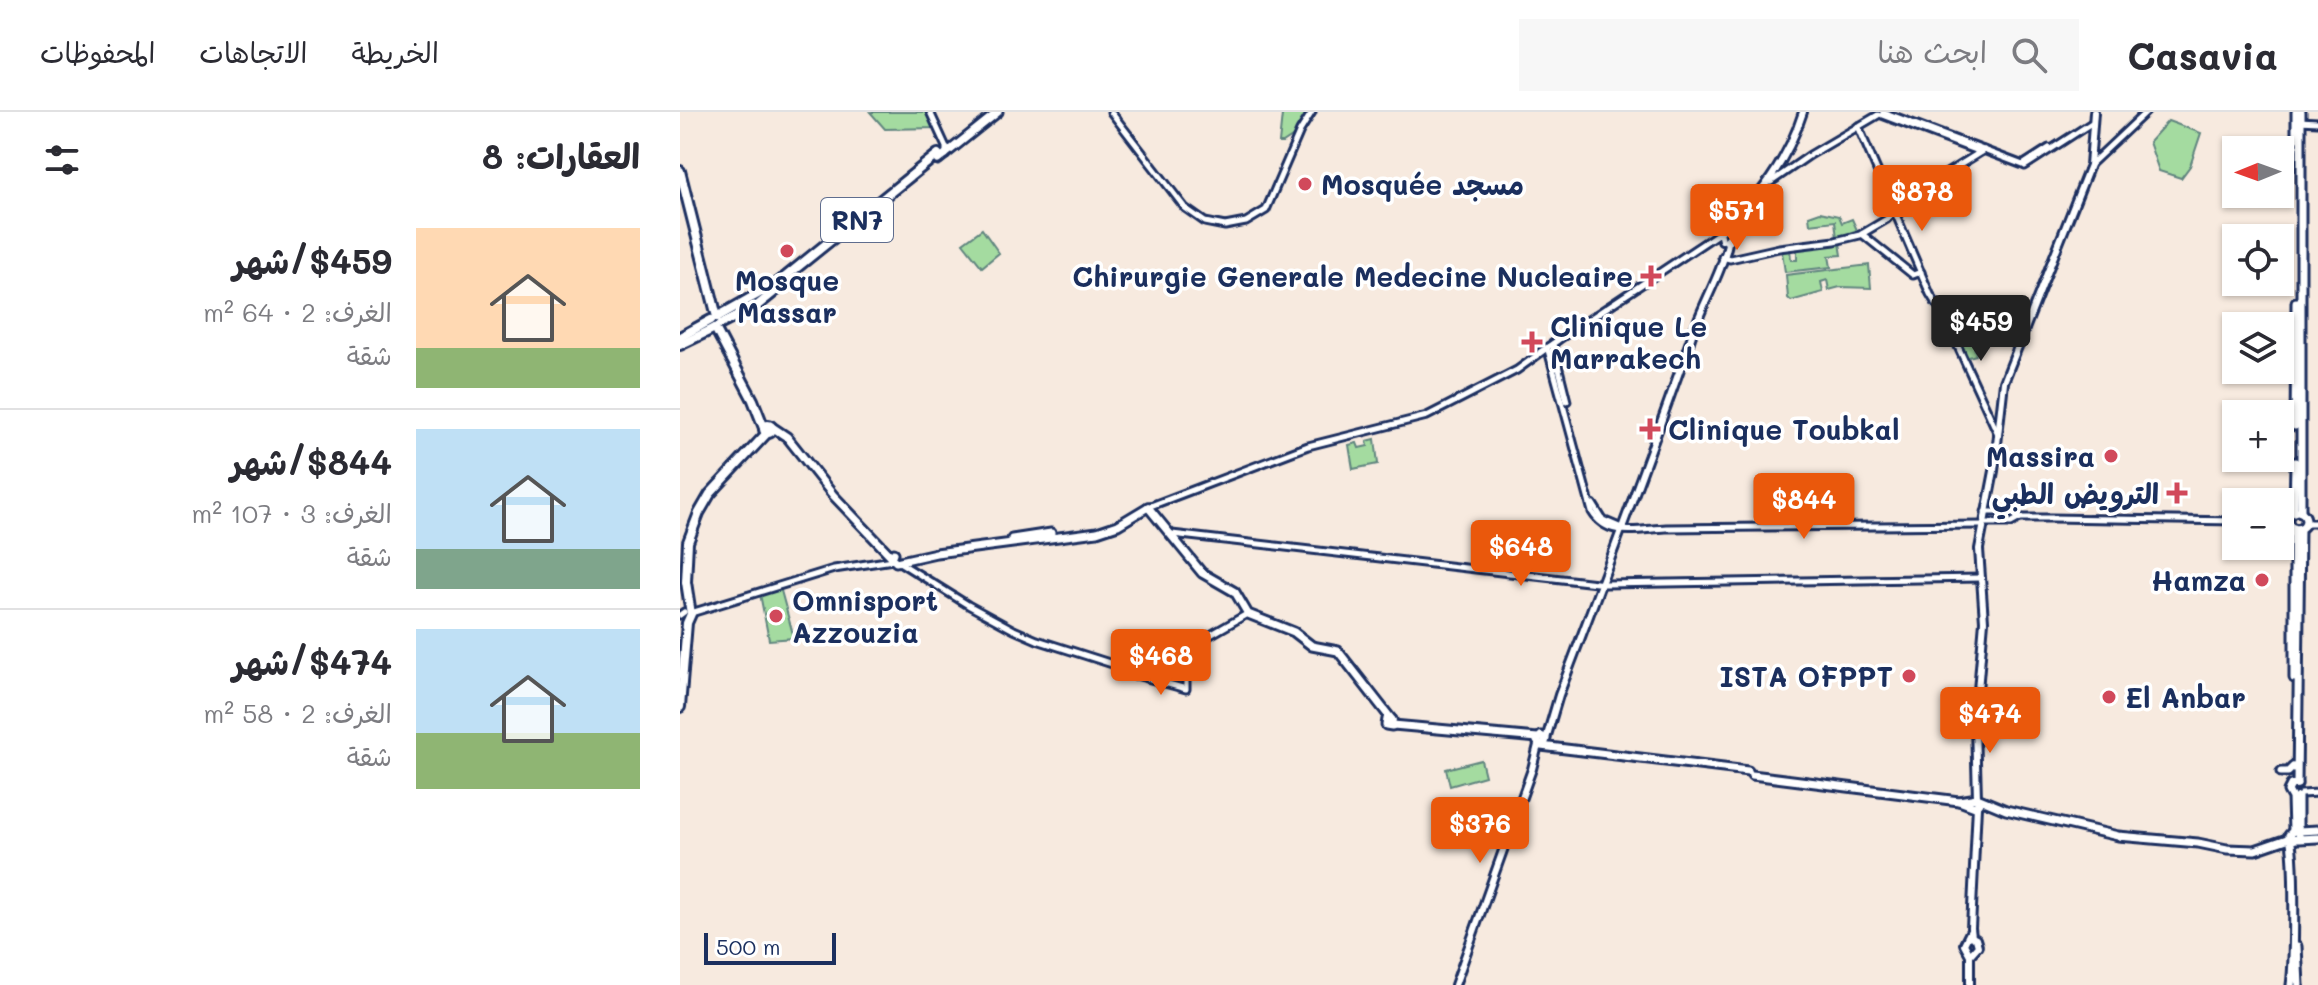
<!DOCTYPE html>
<html lang="ar">
<head>
<meta charset="utf-8">
<style>
  body { margin:0; font-family:Mali,"Playpen Sans Arabic",sans-serif; background:#f7f7f7; color:#2b2b33; direction:rtl; height:100vh; display:flex; flex-direction:column; font-size:30px; white-space:nowrap }
  * { box-sizing:border-box; margin:0 }
  p { font-size:26px; color:#7c7c81 }
  .icon { flex:none; width:44px; height:44px; fill:none; stroke:currentColor; stroke-width:2; stroke-linecap:round; stroke-linejoin:round }
  .map { position:relative; flex:1; overflow:hidden; direction:ltr }
  .details { display:flex; flex-direction:column; background:#fff; width:680px }
  .details>* { flex:none }
  .needle { width:52px; rotate:269deg }
  .controls { position:absolute; left:1542px; top:24px; display:grid; gap:16px }
  .controls a { display:grid; place-items:center; width:72px; height:72px; border-radius:0px; background:#fff; box-shadow:0 2px 6px #0004; font-size:40px }
  .scale { position:absolute; left:24px; bottom:20px; width:132px; box-sizing:border-box; padding-left:8px; border:4px solid #1b2f5e; border-top:0; font-size:22px; line-height:28px; white-space:nowrap; color:#1b2f5e; -webkit-text-stroke:6px #fff; paint-order:stroke }
  .price { position:absolute; translate:-50% -68px; padding:0 18px; border-radius:8px; background:#ea580c; color:#fff; font-size:26px; line-height:52px; filter:drop-shadow(0 2px 4px #0008) }
  .price::after { content:''; position:absolute; left:50%; top:48px; width:24px; height:18px; margin-left:-12px; background:inherit; clip-path:polygon(0 0,100% 0,50% 100%) }
  .price.current { background:#222; color:#fff }
  ul { padding:0; list-style:none }
  li { display:flex; align-items:center; gap:24px; height:200px; padding:0 40px }
  li+li { border-top:2px solid #e1e1e2 }
  li span { display:grid; place-items:center; flex:none; width:224px; height:160px; border-radius:0px; color:#555 }
  li>.icon { margin-inline-start:auto }
  span .icon { width:96px; height:96px; fill:#fffc; stroke-width:1 }
  li b { font-size:34px }
  h2 { display:flex; justify-content:space-between; align-items:center; height:96px; padding:0 40px; font-size:34px }
  header { display:flex; align-items:center; gap:48px; box-sizing:border-box; height:112px; padding:0 40px; background:#fff; border-bottom:2px solid #e1e1e2 }
  header strong { font-size:38px }
  nav { display:flex; gap:44px; margin-inline-start:auto; font-size:28px }
  .search { width:560px; height:72px; background:#f7f7f7; display:flex; align-items:center; gap:20px; box-sizing:border-box; padding:0 28px; border-radius:0px; color:#7c7c81; font-size:30px }
  main { display:flex; flex:1; min-height:0 }
  .map>svg:first-child { display:block }
</style>
</head>
<body>
<header>
<strong>Casavia</strong>
<div class="search"><svg class="icon" aria-label="search" viewBox="0 0 24 24"><circle cx="10" cy="10" r="6"/><path d="M15 15l6 6"/></svg>ابحث هنا</div>
<nav><a>الخريطة</a><a>الاتجاهات</a><a>المحفوظات</a></nav>
</header>
<main>
<div class="map">
<svg width="1638" height="873" viewBox="0 0 1638 873">
  <rect width="100%" height="100%" fill="#f7eadf"/>
  <filter id="ink" filterUnits="userSpaceOnUse"><feTurbulence type="fractalNoise" baseFrequency=".0125" numOctaves="2"/><feDisplacementMap in="SourceGraphic" scale="16" xChannelSelector="R" yChannelSelector="G"/><feConvolveMatrix kernelMatrix="1 2 1 2 8 2 1 2 1" color-interpolation-filters="sRGB"/></filter>
  <g filter="url(#ink)">
    <g fill="#a4dba0" stroke="#60857f" stroke-width="2">
      <polygon points="190,0 246,0 257,16 205,17"/>
      <polygon points="605,0 631,0 615,23 603,31 599,31 602,3"/>
      <polygon points="1488,9 1521,21 1510,54 1501,66 1479,59 1469,30"/>
      <polygon points="1140,100 1159,104 1162,111 1172,107 1177,118 1157,126 1155,109 1130,112 1129,104"/>
      <polygon points="302,117 319,141 302,155 283,131"/>
      <polygon points="1160,131 1162,143 1149,144 1151,155 1105,160 1102,140 1104,137 1110,136 1111,148 1117,148 1117,135"/>
      <polygon points="1189,153 1191,176 1160,175 1149,178 1147,168 1141,170 1143,180 1111,189 1108,186 1106,163"/>
      <polygon points="1277,212 1278,216 1292,213 1293,217 1285,221 1303,216 1304,218 1291,222 1296,243 1285,246 1280,225 1275,223 1272,213"/>
      <polygon points="695,327 698,352 673,357 669,333 677,331 679,336 688,334 687,329"/>
      <polygon points="100,475 114,526 89,528 80,482"/>
      <polygon points="801,648 805,664 770,674 766,657"/>
    </g>
    <g fill="none" stroke-linecap="round" stroke-linejoin="round">
      <polyline stroke="#cbc5c5" stroke-width="8" stroke-dasharray="8 4" stroke-linecap="butt" points="20,218 79,186"/>
      <g stroke="#1b2f5e" stroke-width="11">
        <g id="tertiary">
          <polyline points="250,0 266,35 266,43"/>
          <polyline points="431,0 505,96 525,110 545,114 566,110 586,98 620,19 632,0"/>
          <polyline points="1203,0 1343,53"/>
          <polyline points="1202,3 1300,40"/>
          <polyline points="1619,9 1638,10"/>
          <polyline points="1178,14 1250,182 1256,192 1259,192"/>
          <polyline points="1344,52 1369,36"/>
          <polyline points="1411,52 1466,0"/>
          <polyline points="1345,54 1413,10"/>
          <polyline points="1091,70 1130,43 1198,3"/>
          <polyline points="1182,122 1233,163 1241,160"/>
          <polyline points="1042,145 1050,147 1099,136 1155,129 1180,123 1207,107 1220,90 1304,38"/>
          <polyline points="1258,191 1318,322"/>
          <polyline points="873,233 887,289"/>
          <path d="M868,238L912,400C928,427 960,417 986,416L1303,413"/>
          <polyline points="860,240 1039,121"/>
          <polyline points="913,392 923,408 944,417"/>
          <polyline points="468,395 628,334 747,304 837,258 878,228"/>
          <polyline points="1305,400 1330,400 1340,406"/>
          <polyline points="1600,407 1609,405"/>
          <polyline points="1304,411 1331,411 1340,406 1371,406 1556,409"/>
          <polyline points="1625,411 1638,411"/>
          <polyline points="492,422 925,472 1301,466"/>
          <polyline points="219,450 288,493 334,518 357,528 445,556 452,555"/>
          <polyline points="11,501 154,457 213,448"/>
          <polyline points="0,503 4,500"/>
          <circle cx="455" cy="559" r="4.5"/>
          <polyline points="456,563 506,577 506,537 567,502"/>
          <polyline points="1621,682 1638,681"/>
        </g>
      </g>
      <g stroke="#1b2f5e" stroke-width="12">
        <g id="secondary">
          <path d="M1042,128L1040,120C1077,93 1109,45 1123,0"/>
          <polyline points="1046,129 1071,98"/>
          <path d="M866,627L879,583C924,465 968,348 1010,229C1021,194 1042,162 1049,127"/>
          <polyline points="1297,686 1295,613 1304,509 1299,437 1314,359 1324,270 1410,53 1414,0"/>
          <polyline points="1290,820 1284,832 1290,843"/>
          <polyline points="775,873 852,657 858,633"/>
          <polyline points="1290,873 1290,843 1298,834 1296,827 1292,825 1291,816 1297,694"/>
        </g>
      </g>
      <g stroke="#1b2f5e" stroke-width="13">
        <g id="primary">
          <polyline points="1621,0 1621,400"/>
          <polyline points="1616,26 1616,0"/>
          <polyline points="258,48 318,0"/>
          <polyline points="1615,314 1616,190"/>
          <polyline points="92,315 107,325 153,383 212,445"/>
          <polyline points="468,395 522,461 555,480 568,502 614,520 632,534 658,539 712,608"/>
          <circle cx="1617" cy="408" r="9"/>
          <polyline points="1614,400 1615,350"/>
          <polyline points="332,427 371,421"/>
          <polyline points="214,441 212,446 216,450 256,441 417,420 438,413 468,395"/>
          <polyline points="1614,566 1614,416"/>
          <polygon points="707,607 712,608 712,614 706,613"/>
          <polyline points="713,613 858,626"/>
          <polyline points="864,634 866,627 861,624 857,629 861,634 1068,659"/>
          <polyline points="1601,660 1608,660 1613,655"/>
          <polyline points="1072,663 1279,689 1295,695 1300,689"/>
          <polyline points="1617,672 1620,416"/>
          <polyline points="1618,685 1618,719"/>
          <polyline points="1279,689 1297,686 1326,698 1438,724 1518,731 1547,737 1575,738 1607,727"/>
          <polyline points="1613,719 1612,686 1608,679 1611,673 1617,672"/>
          <polyline points="1618,719 1638,718"/>
          <polyline points="1619,727 1638,726"/>
          <polyline points="1617,834 1619,873"/>
          <path d="M1611,873C1614,852 1616,737 1609,723L1613,719H1617L1620,726L1612,728"/>
        </g>
      </g>
      <g stroke="#1b2f5e" stroke-width="14">
        <g id="trunk">
          <polyline points="0,59 37,205"/>
          <polyline points="37,205 99,170 258,42"/>
          <polyline points="41,212 78,193 99,176"/>
          <polyline points="35,216 73,288 84,316"/>
          <polyline points="0,225 31,208"/>
          <polyline points="0,233 35,216"/>
          <circle cx="88" cy="317" r="4"/>
          <polyline points="0,595 7,511 11,502 6,470 8,430 19,401 30,382 87,321"/>
        </g>
      </g>
      <use href="#tertiary" stroke="#fff" stroke-width="5"/>
      <use href="#secondary" stroke="#fff" stroke-width="6"/>
      <use href="#primary" stroke="#fff" stroke-width="7"/>
      <use href="#trunk" stroke="#fff" stroke-width="8"/>
    </g>
  </g>
  <g fill="#d1495b" stroke="#fff" stroke-width="3">
    <circle cx="625" cy="72" r="8"/>
    <circle cx="107" cy="139" r="8"/>
    <path d="M967 152h8v8h8v8h-8v8h-8v-8h-8v-8h8z"/>
    <path d="M848 218h8v8h8v8h-8v8h-8v-8h-8v-8h8z"/>
    <path d="M966 305h8v8h8v8h-8v8h-8v-8h-8v-8h8z"/>
    <circle cx="1431" cy="344" r="8"/>
    <path d="M1493 369h8v8h8v8h-8v8h-8v-8h-8v-8h8z"/>
    <circle cx="1582" cy="468" r="8"/>
    <circle cx="96" cy="504" r="8"/>
    <circle cx="1229" cy="564" r="8"/>
    <circle cx="1429" cy="585" r="8"/>
  </g>
  <g text-anchor="middle" dominant-baseline="central" stroke-width="7" stroke-linejoin="round" paint-order="stroke">
    <rect fill="#fff" stroke="#5f6d8e" stroke-width="2" x="141" y="86" width="72" height="44" rx="6"/>
    <g font-size="26" font-weight="bold" fill="#1b2f5e">
      <text x="177" y="108">RN7</text>
    </g>
    <g font-size="28" font-weight="bold" fill="#1b2f5e" stroke="#fff" text-anchor="start">
      <text x="641" y="72">Mosquée مسجد</text>
      <text x="953" y="164" text-anchor="end">Chirurgie Generale Medecine Nucleaire</text>
      <text x="107" y="168" text-anchor="middle">Mosque<tspan x="107" dy="32">Massar</tspan></text>
      <text x="870" y="214">Clinique Le<tspan x="870" dy="32">Marrakech</tspan></text>
      <text x="988" y="317">Clinique Toubkal</text>
      <text x="1415" y="344" text-anchor="end">Massira</text>
      <text x="1479" y="381" text-anchor="end">الترويض الطبي</text>
      <text x="1566" y="468" text-anchor="end">Hamza</text>
      <text x="112" y="488">Omnisport<tspan x="112" dy="32">Azzouzia</tspan></text>
      <text x="1213" y="564" text-anchor="end">ISTA OFPPT</text>
      <text x="1445" y="585">El Anbar</text>
    </g>
  </g>
</svg>
<div class="controls">
<a><svg class="needle" viewBox="-14 -14 28 28"><path d="M0-13l5 13h-10z" fill="#e53935"/><path d="M0 13l5-13h-10z" fill="#7c7c81"/></svg></a>
<a><svg class="icon" aria-label="locate" viewBox="0 0 24 24"><circle cx="12" cy="12" r="6"/><path d="M12 2v4M12 18v4M2 12h4M18 12h4"/></svg></a>
<a><svg class="icon" aria-label="layers" viewBox="0 0 24 24"><path d="M12 4l9 5-9 5-9-5zM3 14l9 5 9-5"/></svg></a>
<a>+</a>
<a>−</a>
</div>
<div class="scale">500 m</div>
<b class="price" style="left:1242px;top:121px">$878</b>
<b class="price" style="left:1057px;top:140px">$571</b>
<b class="price current" style="left:1301px;top:251px">$459</b>
<b class="price" style="left:1124px;top:429px">$844</b>
<b class="price" style="left:841px;top:476px">$648</b>
<b class="price" style="left:481px;top:585px">$468</b>
<b class="price" style="left:1310px;top:643px">$474</b>
<b class="price" style="left:800px;top:753px">$376</b>
</div>
<section class="details">
<h2>العقارات: 8<svg class="icon" aria-label="filters" viewBox="0 0 24 24"><path d="M4 7h16M4 17h16"/><circle cx="9" cy="7" r="2"/><circle cx="15" cy="17" r="2"/></svg></h2>
<ul>
<li><span style="background:linear-gradient(#ffd9b3 75%,#8fb573 0)"><svg class="icon" aria-label="home" viewBox="0 0 24 24"><path d="M3 11l9-7 9 7M6 9v11h12V9"/></svg></span><div><b>$459/شهر</b><p>الغرف: 2 · 64 m²</p><p>شقة</p></div></li>
<li><span style="background:linear-gradient(#bfe0f5 75%,#7fa58c 0)"><svg class="icon" aria-label="home" viewBox="0 0 24 24"><path d="M3 11l9-7 9 7M6 9v11h12V9"/></svg></span><div><b>$844/شهر</b><p>الغرف: 3 · 107 m²</p><p>شقة</p></div></li>
<li><span style="background:linear-gradient(#bfe0f5 65%,#8fb573 0)"><svg class="icon" aria-label="home" viewBox="0 0 24 24"><path d="M3 11l9-7 9 7M6 9v11h12V9"/></svg></span><div><b>$474/شهر</b><p>الغرف: 2 · 58 m²</p><p>شقة</p></div></li>
</ul>
</section>
</main>
</body>
</html>
